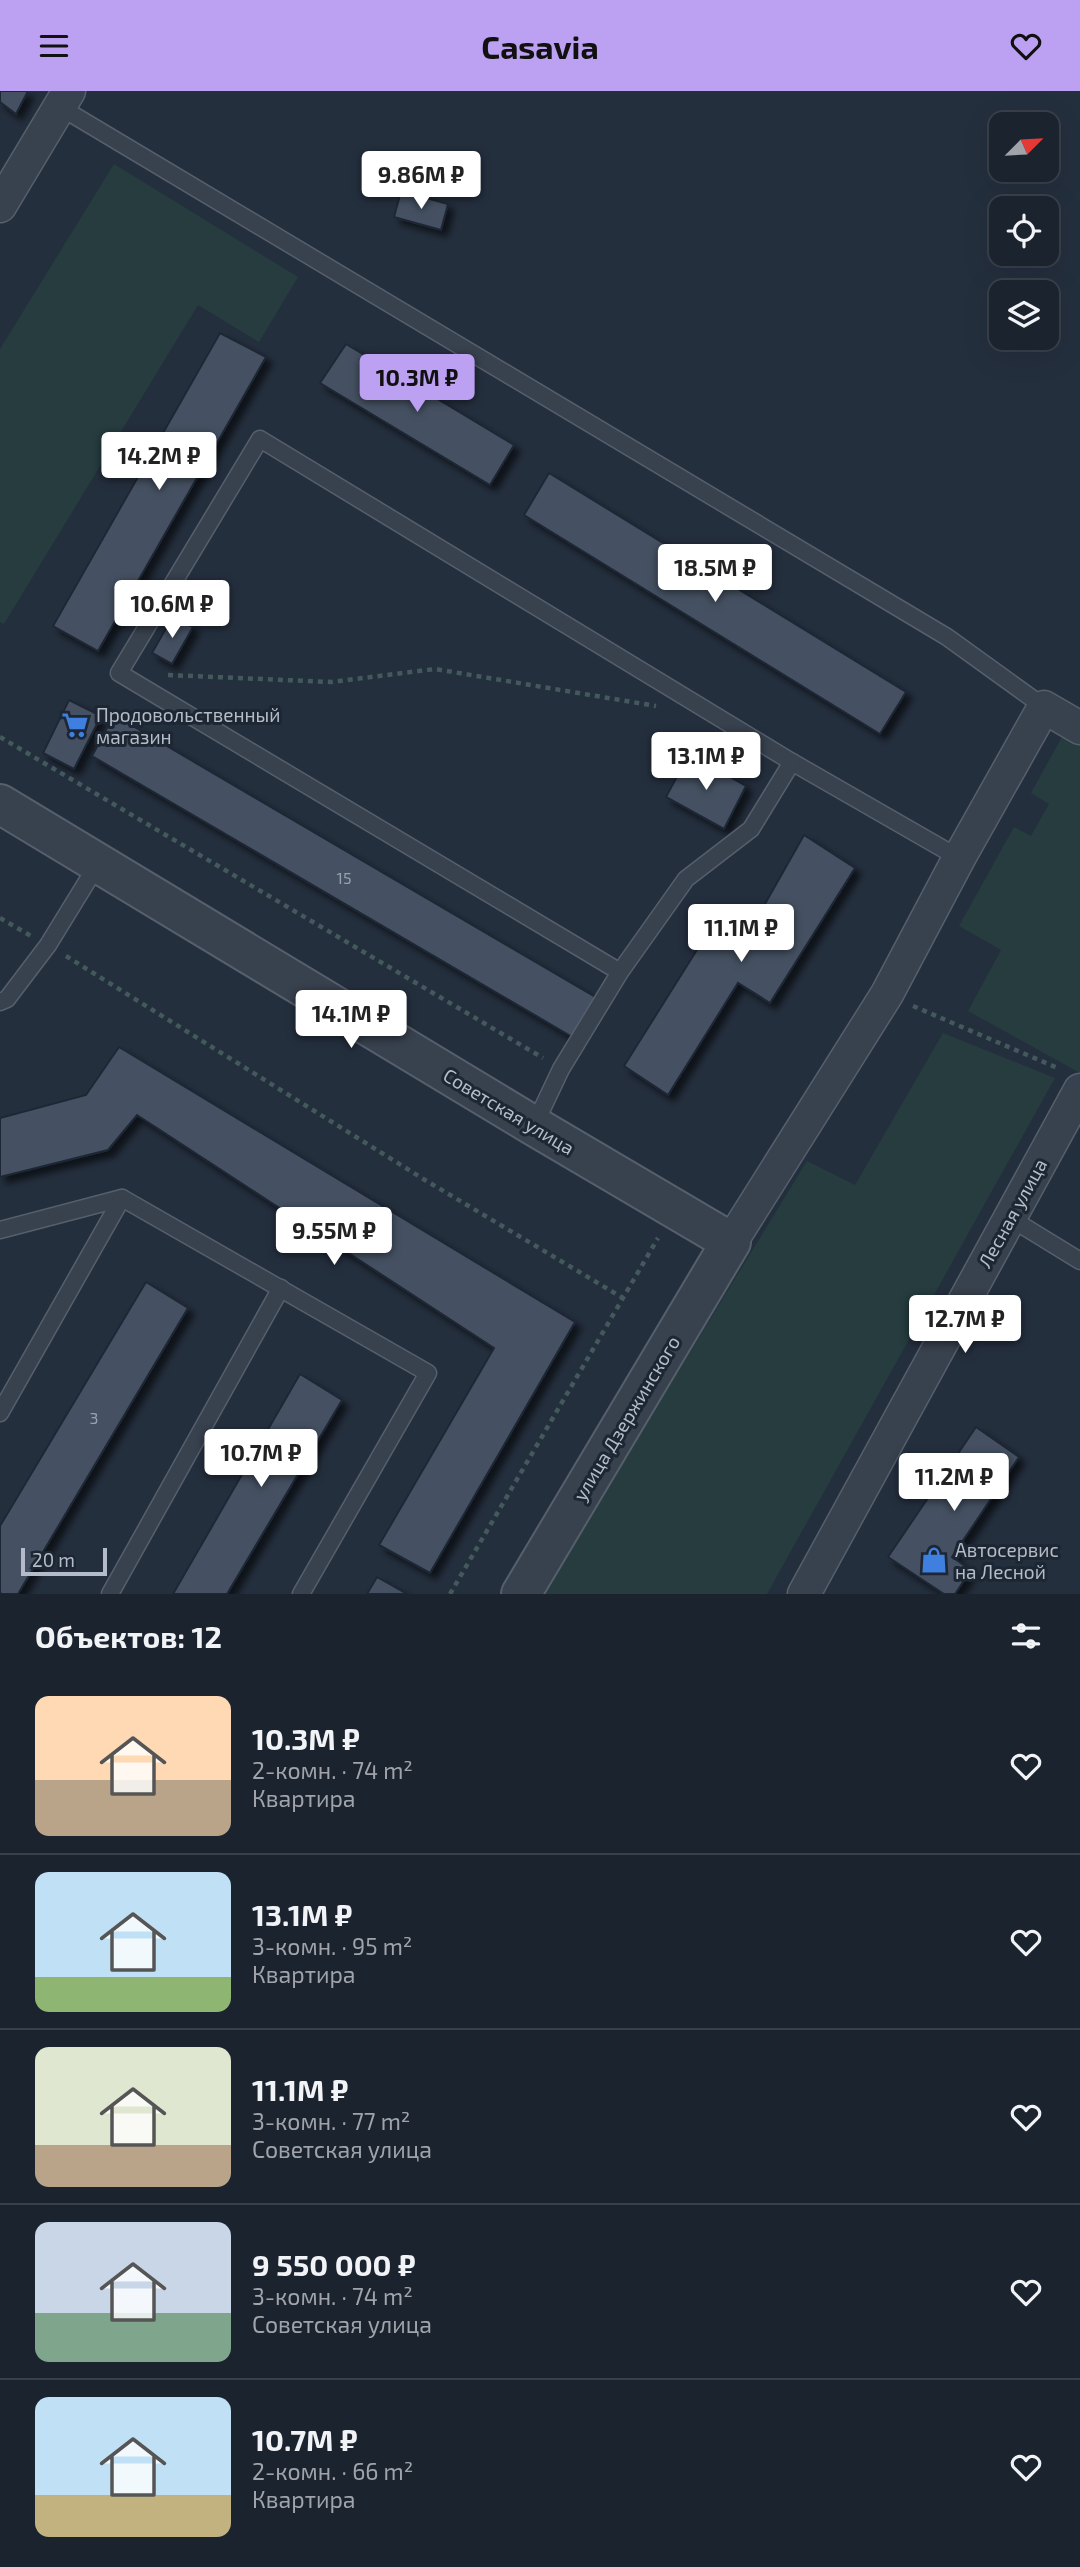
<!DOCTYPE html>
<html lang="ru">
<head>
<meta charset="utf-8">
<style>
  body { margin:0; font-family:"Exo 2",sans-serif; background:#282f3a; color:#f1f3f6; height:100vh; display:flex; flex-direction:column; font-size:26px; white-space:nowrap }
  * { box-sizing:border-box; margin:0 }
  p { font-size:23px; color:#a0a4aa }
  .icon { flex:none; width:38px; height:38px; fill:none; stroke:currentColor; stroke-width:2; stroke-linecap:round; stroke-linejoin:round }
  .map { position:relative; height:1503px; overflow:hidden }
  .sheet { display:flex; flex-direction:column; background:#1b232e; flex:1 }
  .sheet>* { flex:none }
  .needle { width:46px; rotate:66deg }
  .fabs { position:absolute; left:989px; top:21px; display:grid; gap:14px }
  .fabs a { display:grid; place-items:center; width:70px; height:70px; border-radius:14px; background:#1b232e; box-shadow:0 7px 28px #0002,0 0 0 2px #39404a; font-size:35px }
  .scale { position:absolute; left:21px; bottom:18px; width:86px; box-sizing:border-box; padding-left:7px; border:4px solid #b4bcc9; border-top:0; font-size:19px; line-height:24px; white-space:nowrap; color:#b4bcc9; -webkit-text-stroke:5px #1d2633; paint-order:stroke }
  .price { position:absolute; translate:-50% -60px; padding:0 16px; border-radius:7px; background:#fff; color:#222; font-size:23px; line-height:46px; filter:drop-shadow(0 2px 4px #0008) }
  .price::after { content:''; position:absolute; left:50%; top:42px; width:21px; height:16px; margin-left:-10px; background:inherit; clip-path:polygon(0 0,100% 0,50% 100%) }
  .price.active { background:#bca0f2; color:#111 }
  ul { padding:0; list-style:none }
  li { display:flex; align-items:center; gap:21px; height:175px; padding:0 35px }
  li+li { border-top:2px solid #39404a }
  li span { display:grid; place-items:center; flex:none; width:196px; height:140px; border-radius:14px; color:#555 }
  li>.icon { margin-inline-start:auto }
  span .icon { width:84px; height:84px; fill:#fffc; stroke-width:1 }
  li b { font-size:30px }
  h2 { display:flex; justify-content:space-between; align-items:center; height:84px; padding:0 35px; font-size:30px }
  header { display:flex; justify-content:space-between; align-items:center; height:91px; padding:0 35px; background:#bca0f2; color:#111; font-size:32px; font-weight:700 }
  .map>svg:first-child { display:block }
</style>
</head>
<body>
<header><svg class="icon" aria-label="menu" viewBox="0 0 24 24"><path d="M4 6h16M4 12h16M4 18h16"/></svg>Casavia<svg class="icon" aria-label="heart" viewBox="0 0 24 24"><path d="M12 20l-8-8c-3-5 5-10 8-4 3-6 11-1 8 4z"/></svg></header>
<div class="map">
<svg width="1080" height="1503" viewBox="0 0 1080 1503">
  <defs>
    <filter id="shadow"><feDropShadow dx="6" dy="6" stdDeviation="3.5" flood-color="#0009"/></filter>
  </defs>
  <rect width="100%" height="100%" fill="#242f3e"/>
  <g fill="#263c3f">
    <polygon points="114,73 298,186 259,251 198,214 4,533 0,531 0,258"/>
    <polygon points="1063,644 1080,653 1080,982 968,920 1001,859 959,835 1014,736 1031,745 1049,713 1031,702"/>
    <polygon points="943,942 1055,987 767,1503 542,1503 807,1070 855,1094"/>
  </g>
  <g fill="#455162" stroke="#1f2835" stroke-width="2" filter="url(#shadow)">
    <polygon points="0,0 28,0 16,23 0,11"/>
    <polygon points="401,100 448,113 441,139 394,126"/>
    <polygon points="220,242 266,266 98,560 53,535"/>
    <polygon points="346,253 514,354 490,394 320,292"/>
    <polygon points="549,382 906,601 880,643 524,424"/>
    <polygon points="173,525 193,536 172,573 152,562"/>
    <polygon points="69,609 101,625 74,678 43,662"/>
    <polygon points="114,624 597,907 574,947 92,665"/>
    <polygon points="689,663 746,695 724,738 666,706"/>
    <polygon points="804,744 855,777 770,912 738,892 668,1004 624,975 710,838 740,857"/>
    <polygon points="119,956 575,1231 430,1482 379,1454 494,1257 137,1024 108,1059 0,1086 0,1027 86,1004"/>
    <polygon points="146,1191 188,1217 18,1503 2,1503 0,1502 0,1435"/>
    <polygon points="300,1283 342,1309 227,1503 173,1503"/>
    <polygon points="976,1336 1019,1366 952,1466 971,1479 955,1503 944,1503 888,1466"/>
    <polygon points="377,1486 407,1503 367,1503"/>
  </g>
  <g fill="none" stroke-linecap="round" stroke-linejoin="round">
    <g stroke="#565f6c" stroke-width="19">
      <g id="service">
        <polyline points="60,16 947,546 1044,616"/>
        <polyline points="792,671 959,767"/>
        <polyline points="0,911 7,908 48,854 99,771"/>
        <polyline points="534,1035 561,978 620,881 686,788 751,738 792,671 260,348 119,582 620,881"/>
        <polyline points="1010,1127 1080,1170"/>
        <polyline points="0,1139 122,1107"/>
        <polyline points="0,1322 122,1107 428,1282 301,1503"/>
        <polyline points="110,1503 281,1197"/>
      </g>
    </g>
    <g stroke="#565f6c" stroke-width="35">
      <g id="minor">
        <polyline points="0,115 69,0"/>
        <polyline points="731,1151 887,903 959,767 1044,616 1080,637"/>
        <polyline points="804,1503 1080,999"/>
      </g>
    </g>
    <g stroke="#565f6c" stroke-width="42">
      <polyline id="tertiary" points="0,713 534,1035 731,1151 521,1503"/>
    </g>
    <g stroke="#44595c" stroke-width="4.5" stroke-dasharray="5 5" stroke-linecap="butt">
      <polyline points="168,584 331,591 435,578 656,615"/>
      <polyline points="0,646 543,967"/>
      <polyline points="0,827 31,845"/>
      <polyline points="66,865 425,1089 623,1207"/>
      <polyline points="913,915 1060,978"/>
      <polyline points="450,1503 658,1147"/>
    </g>
    <use href="#service" stroke="#38414e" stroke-width="16"/>
    <use href="#minor" stroke="#38414e" stroke-width="32"/>
    <use href="#tertiary" stroke="#38414e" stroke-width="38"/>
  </g>
  <defs>
    <g id="supermarket-bare" transform="scale(2.1)"><path d="M-6-5.5h2.5l.6 2H6L4.5 2H-2.5L-4.4-4H-6ZM-1.5 3.2a1.3 1.3 0 1 0 .1 0ZM3 3.2a1.3 1.3 0 1 0 .1 0Z" fill="#3f7fe0" stroke="#1d2633" stroke-width="2.5" paint-order="stroke"/></g>
    <g id="shop-bare" transform="scale(2.1)"><path d="M-5-2.5h2.3a2.7 3.5 0 0 1 5.4 0H5L5.5 6h-11ZM-1.5-2.5h3a1.5 2.3 0 0 0-3 0Z" fill="#3f7fe0" stroke="#1d2633" stroke-width="2.5" paint-order="stroke"/></g>
  </defs>
  <g fill-rule="evenodd">
    <use href="#supermarket-bare" x="75" y="634"/>
    <use href="#shop-bare" x="934" y="1469"/>
  </g>
  <g text-anchor="middle" dominant-baseline="central" stroke-width="6" stroke-linejoin="round" paint-order="stroke">
    <g font-size="16" fill="#98a1af">
      <text x="344" y="786">15</text>
      <text x="94" y="1326">3</text>
    </g>
    <g font-size="19" fill="#b4bcc9" stroke="#1d2633" text-anchor="start">
      <text x="96" y="623">Продовольственный<tspan x="96" dy="22">магазин</tspan></text>
      <text x="955" y="1458">Автосервис<tspan x="955" dy="22">на Лесной</tspan></text>
    </g>
    <g font-size="19" fill="#b4bcc9" stroke="#1d2633">
      <text transform="translate(509 1020) rotate(31)">Советская улица</text>
      <text transform="translate(1012 1122) rotate(-61)">Лесная улица</text>
      <text transform="translate(626 1327) rotate(-59)">улица Дзержинского</text>
    </g>
  </g>
</svg>
<div class="fabs">
<a><svg class="needle" viewBox="-14 -14 28 28"><path d="M0-13l5 13h-10z" fill="#e53935"/><path d="M0 13l5-13h-10z" fill="#a0a4aa"/></svg></a>
<a><svg class="icon" aria-label="locate" viewBox="0 0 24 24"><circle cx="12" cy="12" r="6"/><path d="M12 2v4M12 18v4M2 12h4M18 12h4"/></svg></a>
<a><svg class="icon" aria-label="layers" viewBox="0 0 24 24"><path d="M12 4l9 5-9 5-9-5zM3 14l9 5 9-5"/></svg></a>
</div>
<div class="scale">20 m</div>
<b class="price" style="left:421px;top:120px">9.86M ₽</b>
<b class="price active" style="left:417px;top:323px">10.3M ₽</b>
<b class="price" style="left:159px;top:401px">14.2M ₽</b>
<b class="price" style="left:715px;top:513px">18.5M ₽</b>
<b class="price" style="left:172px;top:549px">10.6M ₽</b>
<b class="price" style="left:706px;top:701px">13.1M ₽</b>
<b class="price" style="left:741px;top:873px">11.1M ₽</b>
<b class="price" style="left:351px;top:959px">14.1M ₽</b>
<b class="price" style="left:334px;top:1176px">9.55M ₽</b>
<b class="price" style="left:965px;top:1264px">12.7M ₽</b>
<b class="price" style="left:261px;top:1398px">10.7M ₽</b>
<b class="price" style="left:954px;top:1422px">11.2M ₽</b>
</div>
<section class="sheet">
<h2>Объектов: 12<svg class="icon" aria-label="filters" viewBox="0 0 24 24"><path d="M4 7h16M4 17h16"/><circle cx="9" cy="7" r="2"/><circle cx="15" cy="17" r="2"/></svg></h2>
<ul>
<li><span style="background:linear-gradient(#ffd9b3 60%,#b9a48a 0)"><svg class="icon" aria-label="home" viewBox="0 0 24 24"><path d="M3 11l9-7 9 7M6 9v11h12V9"/></svg></span><div><b>10.3M ₽</b><p>2-комн. · 74 m²</p><p>Квартира</p></div><svg class="icon" aria-label="heart" viewBox="0 0 24 24"><path d="M12 20l-8-8c-3-5 5-10 8-4 3-6 11-1 8 4z"/></svg></li>
<li><span style="background:linear-gradient(#bfe0f5 75%,#8fb573 0)"><svg class="icon" aria-label="home" viewBox="0 0 24 24"><path d="M3 11l9-7 9 7M6 9v11h12V9"/></svg></span><div><b>13.1M ₽</b><p>3-комн. · 95 m²</p><p>Квартира</p></div><svg class="icon" aria-label="heart" viewBox="0 0 24 24"><path d="M12 20l-8-8c-3-5 5-10 8-4 3-6 11-1 8 4z"/></svg></li>
<li><span style="background:linear-gradient(#dfe7d0 70%,#b9a48a 0)"><svg class="icon" aria-label="home" viewBox="0 0 24 24"><path d="M3 11l9-7 9 7M6 9v11h12V9"/></svg></span><div><b>11.1M ₽</b><p>3-комн. · 77 m²</p><p>Советская улица</p></div><svg class="icon" aria-label="heart" viewBox="0 0 24 24"><path d="M12 20l-8-8c-3-5 5-10 8-4 3-6 11-1 8 4z"/></svg></li>
<li><span style="background:linear-gradient(#c9d6e8 65%,#7fa58c 0)"><svg class="icon" aria-label="home" viewBox="0 0 24 24"><path d="M3 11l9-7 9 7M6 9v11h12V9"/></svg></span><div><b>9 550 000 ₽</b><p>3-комн. · 74 m²</p><p>Советская улица</p></div><svg class="icon" aria-label="heart" viewBox="0 0 24 24"><path d="M12 20l-8-8c-3-5 5-10 8-4 3-6 11-1 8 4z"/></svg></li>
<li><span style="background:linear-gradient(#bfe0f5 70%,#c2b280 0)"><svg class="icon" aria-label="home" viewBox="0 0 24 24"><path d="M3 11l9-7 9 7M6 9v11h12V9"/></svg></span><div><b>10.7M ₽</b><p>2-комн. · 66 m²</p><p>Квартира</p></div><svg class="icon" aria-label="heart" viewBox="0 0 24 24"><path d="M12 20l-8-8c-3-5 5-10 8-4 3-6 11-1 8 4z"/></svg></li>
</ul>
</section>
</body>
</html>
